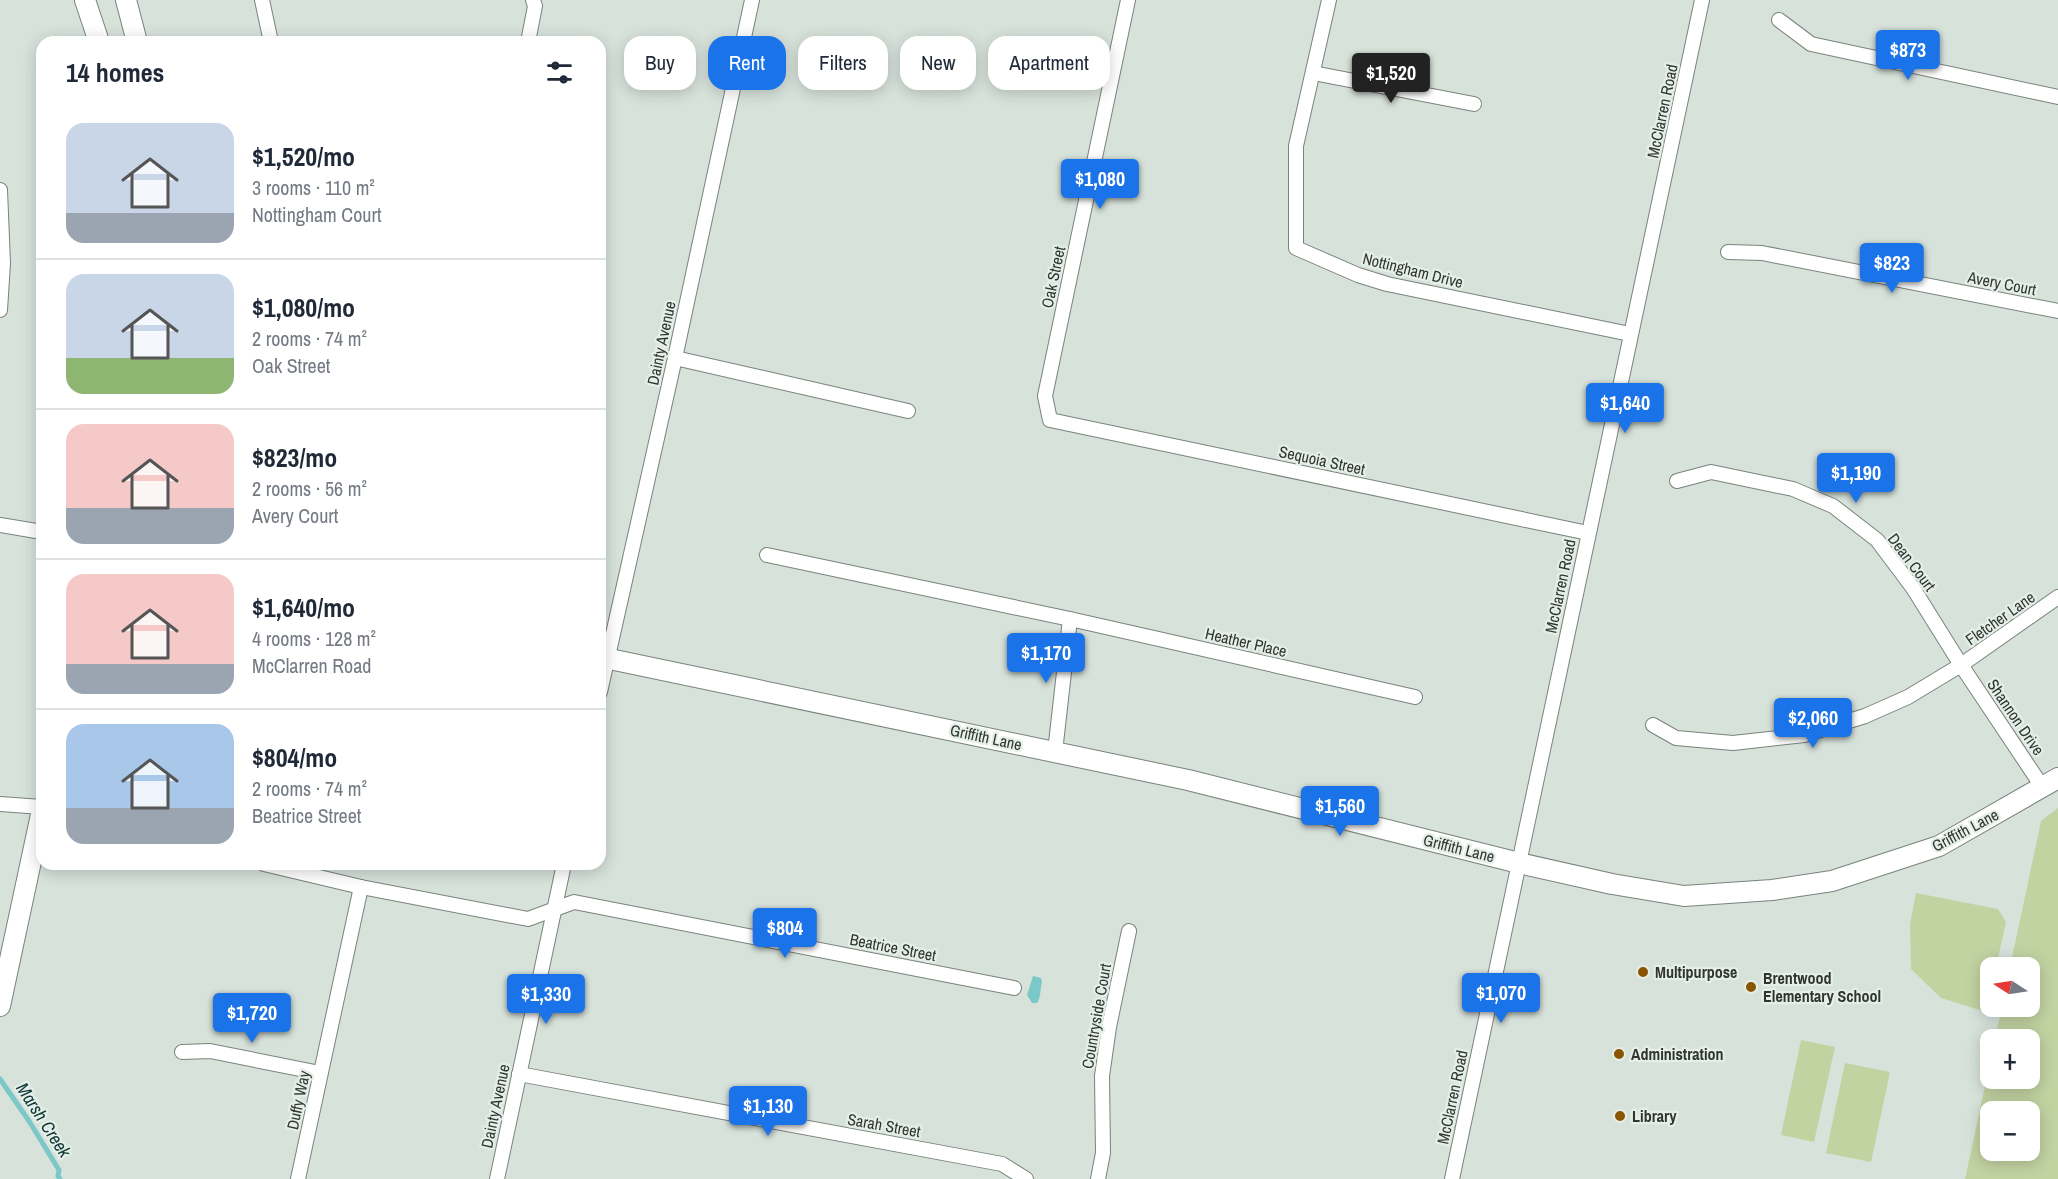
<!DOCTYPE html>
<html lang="en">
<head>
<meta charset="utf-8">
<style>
  body { margin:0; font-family:"Archivo Narrow",sans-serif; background:#f6f6f7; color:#1f2937; height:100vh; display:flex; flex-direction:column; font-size:22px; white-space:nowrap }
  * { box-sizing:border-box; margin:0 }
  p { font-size:20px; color:#747a83 }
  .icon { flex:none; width:33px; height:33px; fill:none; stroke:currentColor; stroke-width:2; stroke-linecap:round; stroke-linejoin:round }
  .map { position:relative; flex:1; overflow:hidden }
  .side { position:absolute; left:36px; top:36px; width:570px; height:834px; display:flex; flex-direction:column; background:#fff; border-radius:18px; box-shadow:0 3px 15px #0003 }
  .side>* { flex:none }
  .guide { position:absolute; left:624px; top:36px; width:570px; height:54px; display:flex; gap:12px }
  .needle { width:39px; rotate:282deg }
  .buttons { position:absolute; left:1980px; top:957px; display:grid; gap:12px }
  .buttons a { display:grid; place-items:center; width:60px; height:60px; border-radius:12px; background:#fff; box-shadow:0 3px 15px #0003; font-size:30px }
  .price { position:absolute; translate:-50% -51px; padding:0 14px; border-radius:6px; background:#1a73e8; color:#fff; font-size:20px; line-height:39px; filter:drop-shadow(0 2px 3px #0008) }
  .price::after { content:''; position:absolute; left:50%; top:36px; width:18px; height:14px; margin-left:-9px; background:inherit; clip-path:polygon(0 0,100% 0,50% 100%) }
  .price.selected { background:#222; color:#fff }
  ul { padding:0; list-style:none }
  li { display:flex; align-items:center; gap:18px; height:150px; padding:0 30px }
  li+li { border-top:2px solid #e0e1e3 }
  li span { display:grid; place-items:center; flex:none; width:168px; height:120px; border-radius:18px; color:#555 }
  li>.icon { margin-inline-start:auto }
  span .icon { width:72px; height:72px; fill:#fffc; stroke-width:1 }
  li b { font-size:26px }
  h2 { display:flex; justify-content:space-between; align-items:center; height:72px; padding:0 30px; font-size:26px }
  .chip { padding:0 21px; border-radius:18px; background:#fff; box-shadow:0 3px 15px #0003; font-size:21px; line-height:54px }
  .chip.selected { background:#1a73e8; color:#fff }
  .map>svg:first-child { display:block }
</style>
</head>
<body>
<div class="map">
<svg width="2058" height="1179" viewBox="0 0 2058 1179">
  <rect width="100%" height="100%" fill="#d7e2db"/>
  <g fill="#c2d3a2" fill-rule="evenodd">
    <path d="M2058,808V1179H1965L1990,1063V1078H2030V1040L1995,1039L2002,1007L2030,1006V968L2010,967L2041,821ZM1990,1112H2030V1150H1990Z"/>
    <polygon points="1916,893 1998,909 2006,922 1996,967 1990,968 1990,991 1986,1012 1941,998 1911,969 1910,924"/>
    <polygon points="1801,1040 1835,1047 1814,1142 1781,1135"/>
    <polygon points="1845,1063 1890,1072 1871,1162 1826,1153"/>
  </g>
  <path fill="#7cc7c7" d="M1033,976L1041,978L1042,982C1040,989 1041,997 1037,1003H1032L1027,995Z"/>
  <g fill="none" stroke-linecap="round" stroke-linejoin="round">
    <polyline stroke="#7cc7c7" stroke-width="5" points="0,1079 29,1121 59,1170 58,1176 60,1179"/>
    <g stroke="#79837d" stroke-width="16">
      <g id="street">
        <polyline points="262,0 271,42"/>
        <polyline points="1128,0 1045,396 1050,420 1588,533"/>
        <polyline points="1329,0 1296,146 1296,248 1358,275 1387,284 1630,334"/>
        <polyline points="1779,20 1811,44 2058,97"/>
        <polyline points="528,42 535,6 533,0"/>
        <polyline points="1313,73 1474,104"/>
        <polyline points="0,190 3,263 0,310"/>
        <polyline points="1728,252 1762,253 2058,311"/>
        <polyline points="675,358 908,411"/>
        <polyline points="1677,481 1711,472 1793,489 1833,506 1877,540 1913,588 1961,665 2043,788"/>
        <polyline points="0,525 42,532"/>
        <polyline points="767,555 1070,619 1415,697"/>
        <polyline points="600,692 675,358 752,0"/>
        <polyline points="1653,725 1676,738 1733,743 1804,735 1865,716 1908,697 1961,665 2058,597"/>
        <polyline points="1055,752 1070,619"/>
        <polyline points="0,804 42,807"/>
        <polyline points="264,864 361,887 528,919 574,902 1014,988"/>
        <polyline points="182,1052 210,1051 320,1073"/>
        <polyline points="519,1074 1002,1164 1026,1179"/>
        <polyline points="298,1179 361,887"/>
        <polyline points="497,1179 564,864"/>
        <polyline points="1098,1179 1103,1153 1102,1076 1109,1027 1129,931"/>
        <polyline points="1452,1179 1702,0"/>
      </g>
    </g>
    <g stroke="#79837d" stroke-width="22">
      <g id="secondary">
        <polyline points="85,0 99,42"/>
        <polyline points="126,0 137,42"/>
        <polyline points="600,657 1188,780 1519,863 1612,884 1684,896 1772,890 1832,881 1939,846 2058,778"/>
        <polyline points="0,1006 42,810"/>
      </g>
    </g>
    <use href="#street" stroke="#fff" stroke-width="14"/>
    <use href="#secondary" stroke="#fff" stroke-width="20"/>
  </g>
  <g fill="#895500" stroke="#e4efe8" stroke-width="2">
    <circle cx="1643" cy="972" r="6"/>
    <circle cx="1751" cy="987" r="6"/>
    <circle cx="1619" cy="1054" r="6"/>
    <circle cx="1620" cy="1116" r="6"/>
  </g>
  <g text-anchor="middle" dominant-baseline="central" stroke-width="4.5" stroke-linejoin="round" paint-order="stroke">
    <g font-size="16" fill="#313532" stroke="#e4efe8">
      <text transform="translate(1662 111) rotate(-78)">McClarren Road</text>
      <text transform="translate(1413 270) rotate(14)">Nottingham Drive</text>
      <text transform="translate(1053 277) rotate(-78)">Oak Street</text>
      <text transform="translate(2002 283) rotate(11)">Avery Court</text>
      <text transform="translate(661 343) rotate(-78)">Dainty Avenue</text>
      <text transform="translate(1322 460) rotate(12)">Sequoia Street</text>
      <text transform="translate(1912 562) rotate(53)">Dean Court</text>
      <text transform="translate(1560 586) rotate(-78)">McClarren Road</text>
      <text transform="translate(2000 618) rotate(-35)">Fletcher Lane</text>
      <text transform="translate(1246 642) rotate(13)">Heather Place</text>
      <text transform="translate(2016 717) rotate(56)">Shannon Drive</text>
      <text transform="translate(986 737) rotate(12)">Griffith Lane</text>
      <text transform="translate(1965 830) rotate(-28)">Griffith Lane</text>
      <text transform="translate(1459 848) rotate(14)">Griffith Lane</text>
      <text transform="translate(893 947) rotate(11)">Beatrice Street</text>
      <text transform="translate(1096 1016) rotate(-80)">Countryside Court</text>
      <text transform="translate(1452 1097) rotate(-78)">McClarren Road</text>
      <text transform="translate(298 1100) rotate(-78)">Duffy Way</text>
      <text transform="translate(495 1106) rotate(-78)">Dainty Avenue</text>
      <text transform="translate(884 1125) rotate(10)">Sarah Street</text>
    </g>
    <g font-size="16" font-weight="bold" fill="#313532" stroke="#e4efe8" text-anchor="start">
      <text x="1655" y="972">Multipurpose</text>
      <text x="1763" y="978">Brentwood<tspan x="1763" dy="18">Elementary School</tspan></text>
      <text x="1631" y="1054">Administration</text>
      <text x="1632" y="1116">Library</text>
    </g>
    <g font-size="18" font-style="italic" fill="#113737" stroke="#e4efe8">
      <text transform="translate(44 1120) rotate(57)">Marsh Creek</text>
    </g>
  </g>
</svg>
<div class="buttons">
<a><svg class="needle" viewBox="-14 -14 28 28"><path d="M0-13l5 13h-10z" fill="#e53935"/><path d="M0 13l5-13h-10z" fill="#747a83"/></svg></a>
<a>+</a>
<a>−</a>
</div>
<b class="price" style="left:1908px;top:81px">$873</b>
<b class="price selected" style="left:1391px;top:104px">$1,520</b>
<b class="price" style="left:1100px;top:210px">$1,080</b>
<b class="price" style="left:1892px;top:294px">$823</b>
<b class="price" style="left:1625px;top:434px">$1,640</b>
<b class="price" style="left:1856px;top:504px">$1,190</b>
<b class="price" style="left:1046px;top:684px">$1,170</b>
<b class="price" style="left:1813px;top:749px">$2,060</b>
<b class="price" style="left:1340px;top:837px">$1,560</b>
<b class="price" style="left:785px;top:959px">$804</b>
<b class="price" style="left:1501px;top:1024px">$1,070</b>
<b class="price" style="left:546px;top:1025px">$1,330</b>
<b class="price" style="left:252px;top:1044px">$1,720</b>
<b class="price" style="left:768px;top:1137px">$1,130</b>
<div class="guide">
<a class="chip">Buy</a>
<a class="chip selected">Rent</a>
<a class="chip">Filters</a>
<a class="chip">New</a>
<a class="chip">Apartment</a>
</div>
<section class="side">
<h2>14 homes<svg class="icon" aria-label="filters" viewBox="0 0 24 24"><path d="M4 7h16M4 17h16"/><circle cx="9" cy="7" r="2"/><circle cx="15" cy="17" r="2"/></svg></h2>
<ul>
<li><span style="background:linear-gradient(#c9d6e8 75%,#9aa5b1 0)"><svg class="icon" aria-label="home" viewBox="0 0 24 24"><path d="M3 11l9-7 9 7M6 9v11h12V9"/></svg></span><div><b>$1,520/mo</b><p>3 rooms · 110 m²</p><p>Nottingham Court</p></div></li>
<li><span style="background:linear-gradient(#c9d6e8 70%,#8fb573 0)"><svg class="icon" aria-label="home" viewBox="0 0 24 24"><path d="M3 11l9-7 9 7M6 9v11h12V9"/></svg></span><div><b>$1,080/mo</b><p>2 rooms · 74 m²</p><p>Oak Street</p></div></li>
<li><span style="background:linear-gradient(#f6c9c9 70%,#9aa5b1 0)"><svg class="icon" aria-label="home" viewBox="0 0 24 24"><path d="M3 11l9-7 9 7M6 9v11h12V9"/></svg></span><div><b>$823/mo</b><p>2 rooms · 56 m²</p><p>Avery Court</p></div></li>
<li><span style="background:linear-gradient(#f6c9c9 75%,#9aa5b1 0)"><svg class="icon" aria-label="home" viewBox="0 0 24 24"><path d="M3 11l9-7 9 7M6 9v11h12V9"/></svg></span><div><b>$1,640/mo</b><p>4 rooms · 128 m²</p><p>McClarren Road</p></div></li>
<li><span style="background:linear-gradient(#a9c7e8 70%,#9aa5b1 0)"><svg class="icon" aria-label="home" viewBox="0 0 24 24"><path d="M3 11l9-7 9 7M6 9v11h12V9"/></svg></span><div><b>$804/mo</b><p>2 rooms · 74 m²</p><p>Beatrice Street</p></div></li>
</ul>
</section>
</div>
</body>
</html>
